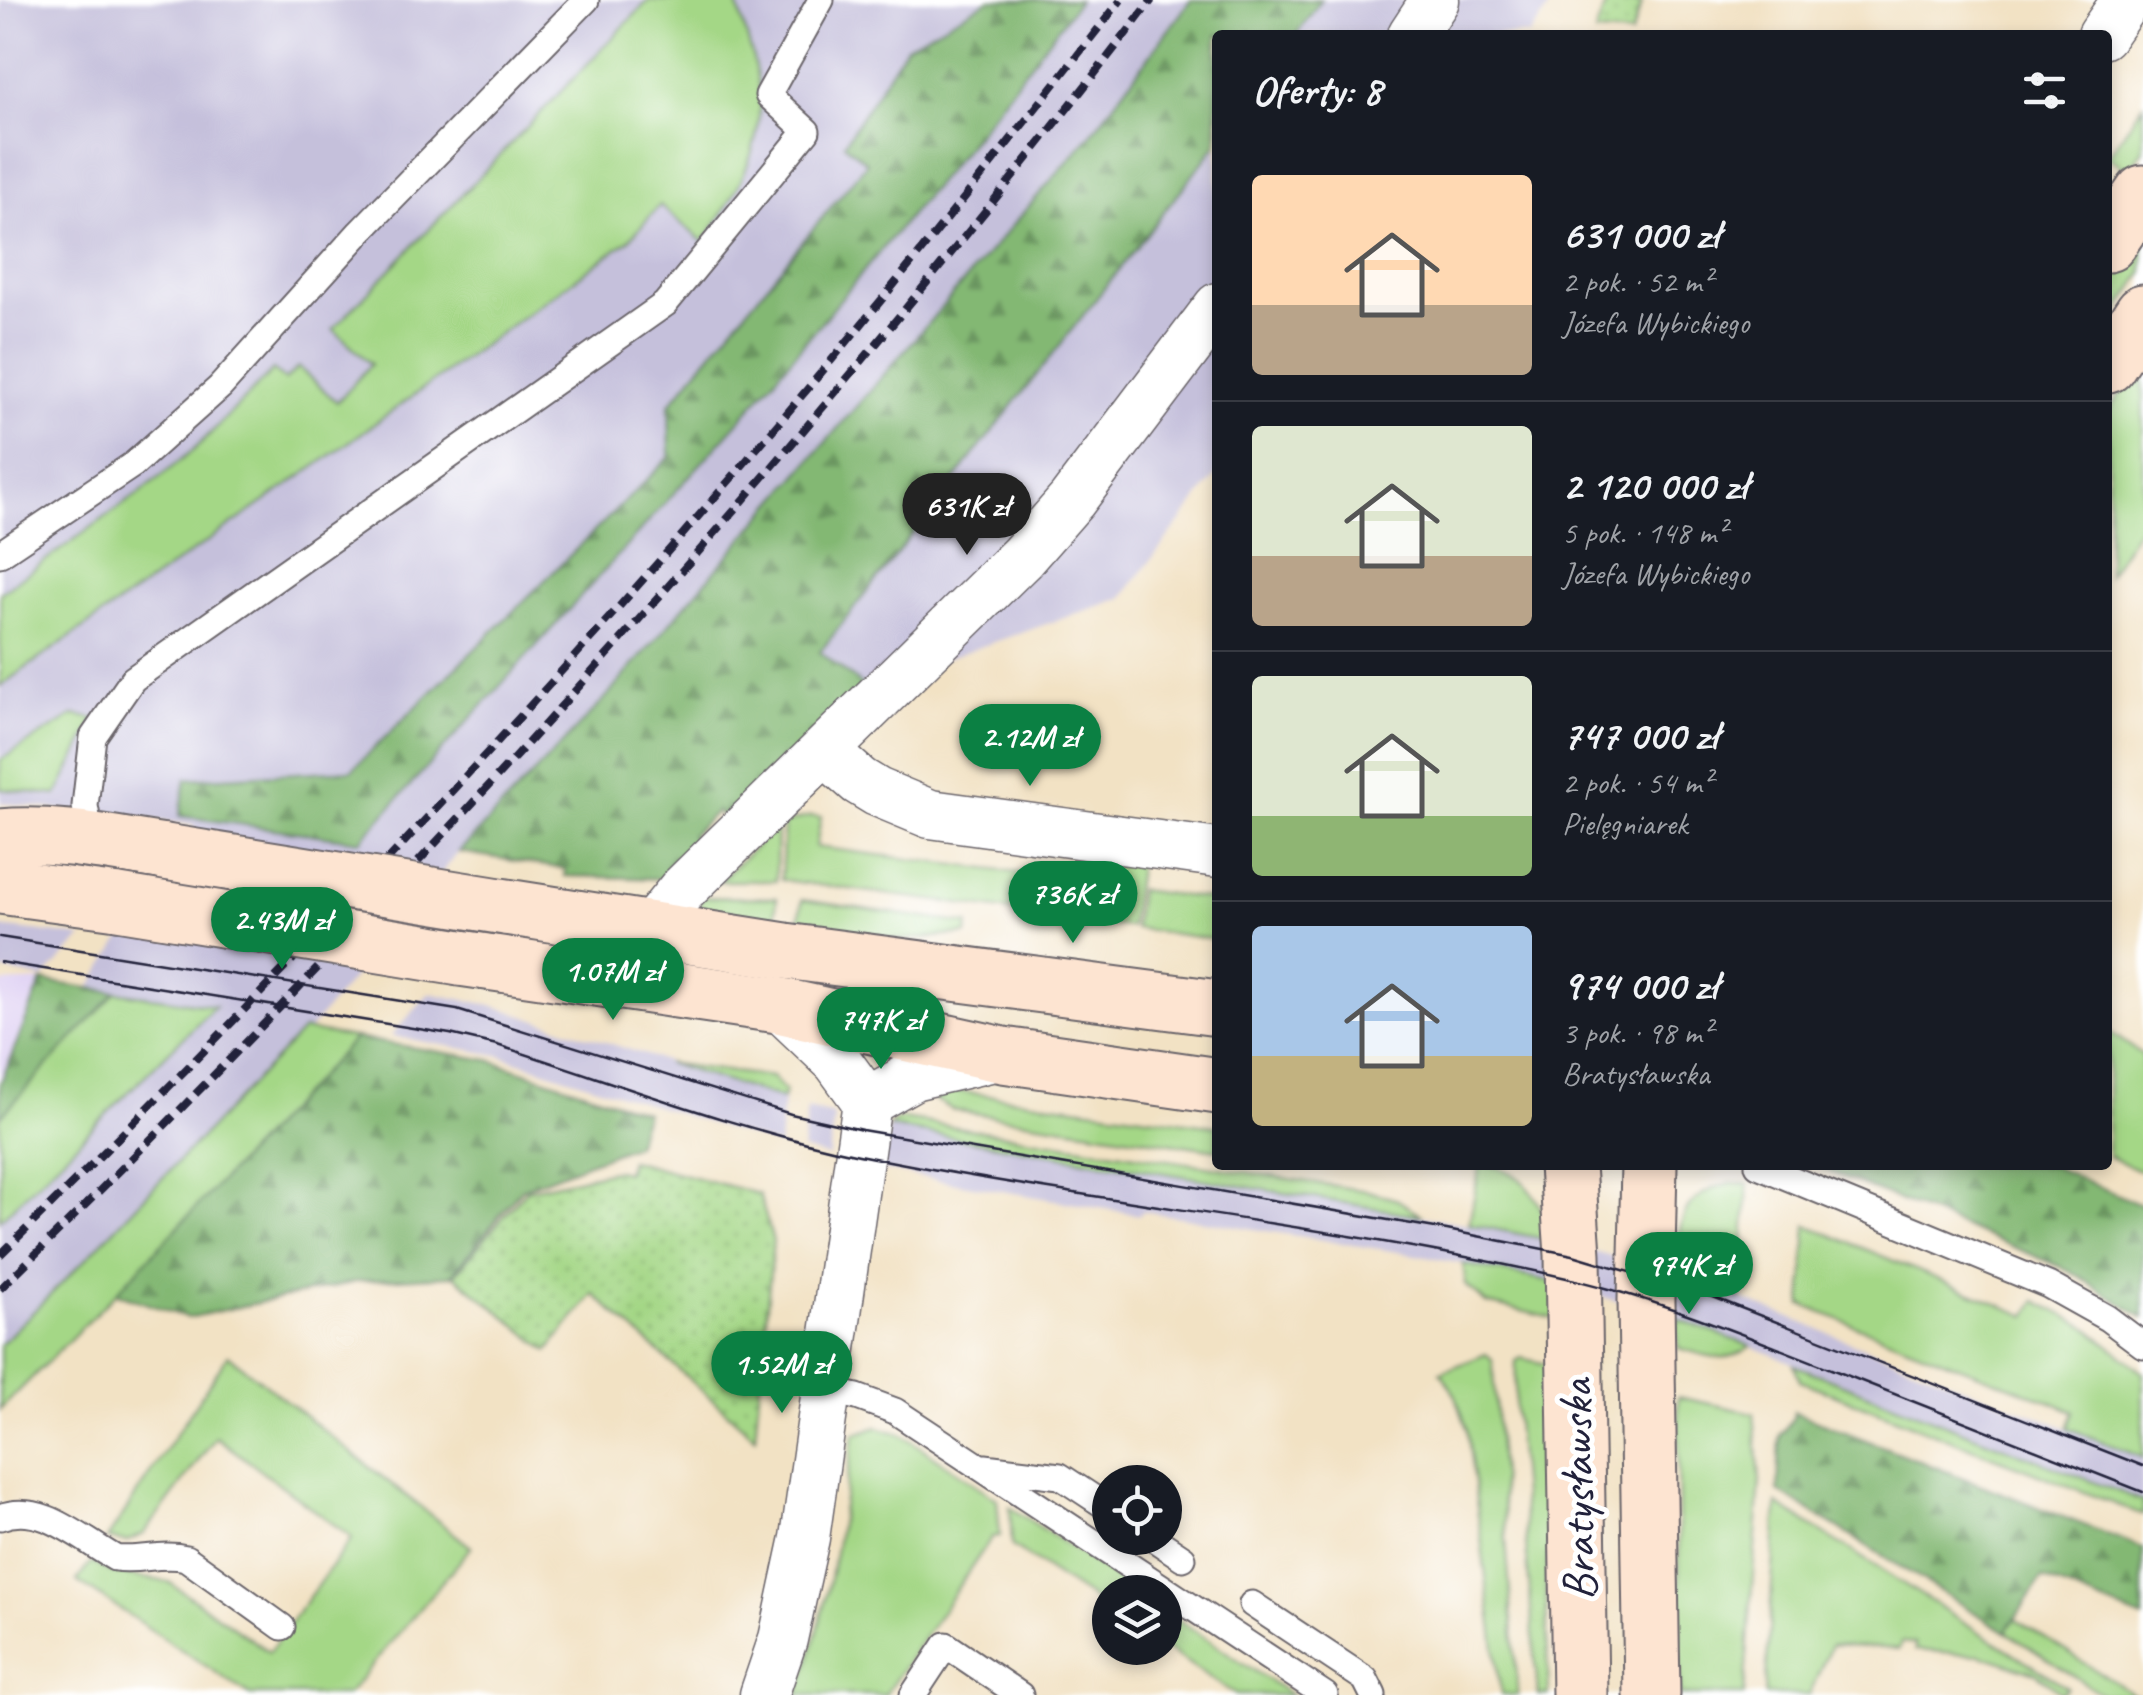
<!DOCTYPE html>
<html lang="pl">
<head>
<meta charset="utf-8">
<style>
  body { margin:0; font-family:Caveat,sans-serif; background:#20242c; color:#f1f3f6; height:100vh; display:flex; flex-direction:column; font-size:38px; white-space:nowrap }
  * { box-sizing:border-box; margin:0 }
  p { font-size:32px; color:#9ea1a6 }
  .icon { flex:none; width:55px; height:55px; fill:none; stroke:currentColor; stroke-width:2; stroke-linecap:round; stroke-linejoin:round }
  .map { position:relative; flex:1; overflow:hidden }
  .drawer { position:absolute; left:1212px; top:30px; width:900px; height:1140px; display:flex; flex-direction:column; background:#171b24; border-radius:10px; box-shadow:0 5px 15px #0003 }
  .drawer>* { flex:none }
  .tools { position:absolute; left:1092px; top:1465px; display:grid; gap:20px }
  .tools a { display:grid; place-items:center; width:90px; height:90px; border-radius:50%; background:#171b24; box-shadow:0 5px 15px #0003; font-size:50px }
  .price { position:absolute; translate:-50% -85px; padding:0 22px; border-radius:35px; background:#0b8043; color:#fff; font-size:32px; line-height:65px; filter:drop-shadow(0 2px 5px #0008) }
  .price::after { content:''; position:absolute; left:50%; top:60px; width:30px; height:22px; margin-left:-15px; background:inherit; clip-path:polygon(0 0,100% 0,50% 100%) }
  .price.active { background:#222; color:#fff }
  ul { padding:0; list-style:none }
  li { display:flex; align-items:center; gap:30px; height:250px; padding:0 40px }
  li+li { border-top:2px solid #363941 }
  li span { display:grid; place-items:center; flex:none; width:280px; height:200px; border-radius:10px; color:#555 }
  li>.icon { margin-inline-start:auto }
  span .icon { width:120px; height:120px; fill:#fffc; stroke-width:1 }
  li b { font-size:42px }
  h2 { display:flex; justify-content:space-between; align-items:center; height:120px; padding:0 40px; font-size:42px }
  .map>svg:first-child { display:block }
</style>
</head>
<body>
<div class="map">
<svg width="2143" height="1695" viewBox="0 0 2143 1695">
  <defs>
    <pattern id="forest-firs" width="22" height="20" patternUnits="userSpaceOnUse" patternTransform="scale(2.5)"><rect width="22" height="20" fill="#83b873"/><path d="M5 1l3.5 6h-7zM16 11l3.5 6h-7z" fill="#6b9560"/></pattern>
    <pattern id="park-dots" width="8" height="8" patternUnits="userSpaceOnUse" patternTransform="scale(2.5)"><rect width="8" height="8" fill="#a4d786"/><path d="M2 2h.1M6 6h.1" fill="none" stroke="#8db875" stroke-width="1.8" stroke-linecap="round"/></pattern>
  </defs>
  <rect width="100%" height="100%" fill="#fff"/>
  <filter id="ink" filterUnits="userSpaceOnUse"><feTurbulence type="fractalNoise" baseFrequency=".01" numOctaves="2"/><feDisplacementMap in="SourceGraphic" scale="20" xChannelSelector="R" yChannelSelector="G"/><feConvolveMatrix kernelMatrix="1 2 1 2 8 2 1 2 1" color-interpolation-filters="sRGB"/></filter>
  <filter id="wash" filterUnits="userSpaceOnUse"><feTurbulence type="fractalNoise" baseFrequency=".0048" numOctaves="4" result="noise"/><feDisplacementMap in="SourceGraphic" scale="40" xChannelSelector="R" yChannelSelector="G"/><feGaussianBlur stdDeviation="2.25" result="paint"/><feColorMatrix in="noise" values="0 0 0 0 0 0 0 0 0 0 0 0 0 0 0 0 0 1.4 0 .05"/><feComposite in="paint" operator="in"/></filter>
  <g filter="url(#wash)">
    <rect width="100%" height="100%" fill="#f2e2c4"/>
    <polygon fill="#e1d4f4" points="42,981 0,1084 0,983"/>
    <g fill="#c5c0db">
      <polygon points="0,0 1191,0 1091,134 602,702 459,852 135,1236 0,1378 0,1106 41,1063 195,825 0,803"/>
      <polygon points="1321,0 1554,0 1530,35 1296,35"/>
      <polygon points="1217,144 1217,474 1122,598 864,687 820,653"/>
      <polygon points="0,927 43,932 83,937 43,979 0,970"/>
      <polygon points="429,993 491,1005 783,1099 779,1146 498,1055 391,1036"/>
      <polygon points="807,1109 834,1115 829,1157 802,1150"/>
      <polygon points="889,1127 1469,1224 1554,1241 1620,1259 1740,1298 2143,1458 2143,1501 1712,1331 1555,1282 1410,1254 1142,1211 1140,1215 881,1170"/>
    </g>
    <g fill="#a4d786" stroke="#637c60" stroke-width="2.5">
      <path d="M649,0H736C744,29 756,61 759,91C764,147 735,199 703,242L660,205L629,240L320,463L0,686V593L142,491L196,448L273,370L285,380L298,367L337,402L371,364L333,329Z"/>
      <polygon points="2143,104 2143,149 2128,171 2108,156"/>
      <polygon points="2143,233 2143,273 2108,327 2108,286"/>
      <polygon points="2143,359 2143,521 2108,575 2108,412"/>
      <polygon points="74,715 95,719 57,795 0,789 0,760"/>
      <polygon points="811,816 821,817 816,847 1110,885 1115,858 1139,861 1130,927 781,880 784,823"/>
      <polygon points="777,826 776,881 719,881"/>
      <polygon points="1139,890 1217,900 1217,940 1134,928"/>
      <polygon points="702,897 777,898 774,924 698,912"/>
      <polygon points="802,900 969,924 967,934 901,940 798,927"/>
      <polygon points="116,992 215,1006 0,1220 0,1117"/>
      <polygon points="303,1030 355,1038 116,1293 0,1410 0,1345 79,1266"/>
      <polygon points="2108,1031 2143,1055 2143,1172 2108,1156"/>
      <polygon points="666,1063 772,1077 785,1091 783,1099"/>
      <polygon points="950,1090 1217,1126 1217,1150 953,1110 924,1093"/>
      <polygon points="904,1119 1368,1191 1398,1200 1422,1216 889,1127 895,1121"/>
      <path d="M1480,1165C1525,1165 1542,1204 1554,1241L1469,1224Z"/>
      <path d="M1732,1182L1748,1184L1740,1298L1677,1277C1678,1227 1676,1196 1732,1182Z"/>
      <polygon points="1807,1225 2027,1316 2036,1301 2085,1326 2143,1372 2143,1458 2068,1428 2074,1411 1802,1305"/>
      <polygon points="1463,1264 1555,1282 1556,1319 1486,1303 1466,1285"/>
      <path d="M1677,1319L1751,1346C1728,1366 1705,1355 1678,1348Z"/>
      <polygon points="1486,1354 1492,1359 1518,1695 1501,1695 1467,1429 1456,1396 1441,1372"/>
      <polygon points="228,1355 471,1547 347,1695 250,1695 77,1581 91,1562 113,1573 169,1582 269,1652 352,1538 216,1437 144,1534 126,1542 107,1539"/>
      <polygon points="1521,1358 1558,1367 1546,1588 1549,1695 1538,1695 1515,1407 1516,1361"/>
      <polygon points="1794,1365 2143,1501 2143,1515 1800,1381"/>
      <polygon points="1678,1397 1754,1413 1760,1481 1744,1695 1680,1695"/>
      <path d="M878,1427L901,1434L997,1499L1000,1536L992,1537L885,1695H798C828,1610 841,1523 854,1434Z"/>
      <polygon points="1777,1504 2067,1687 2062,1693 2036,1673 1980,1655 1915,1650 1915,1644 1901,1642 1899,1649 1831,1645 1809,1695 1765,1695"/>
      <polygon points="1010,1507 1138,1592 1110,1592 1110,1611 1012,1546"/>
      <polygon points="1165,1611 1291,1695 1236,1695 1165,1648"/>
      <polygon points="2015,1619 2135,1695 2103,1695 2006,1632"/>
    </g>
    <g fill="url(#forest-firs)" stroke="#526d57" stroke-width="2.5">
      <polygon points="989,0 1079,0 973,139 742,418 360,841 180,816 186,779 352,770 670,457 669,405 867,163 844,144 906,46"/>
      <polygon points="1191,0 1321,0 1296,35 1218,35 1217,144 820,652 864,687 726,822 717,811 691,835 700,846 665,879 565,876 565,869 459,852 602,702 1091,134"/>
      <polygon points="42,981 116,992 0,1117 0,1084"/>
      <polygon points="355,1038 489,1060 646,1112 635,1145 521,1189 451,1276 360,1281 188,1318 116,1293"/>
      <polygon points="1814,1165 2050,1165 2143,1206 2143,1318 2071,1271"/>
      <polygon points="1794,1412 2143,1548 2143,1619 2042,1578 2006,1632 1778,1491 1780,1435 1793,1418"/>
    </g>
    <g fill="url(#park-dots)" stroke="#637c60" stroke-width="2.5">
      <polygon points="1607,0 1642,3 1631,35 1595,33"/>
      <polygon points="630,1160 759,1194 773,1241 755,1437 593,1294 548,1351 454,1275 526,1190 617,1170 626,1172"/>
    </g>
  </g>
  <g filter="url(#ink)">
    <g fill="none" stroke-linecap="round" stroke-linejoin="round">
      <g stroke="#6b656b" stroke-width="29">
        <g id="lane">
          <polyline points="0,554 134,464 220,387 360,232 586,0"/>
          <polyline points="73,838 87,817 85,806 93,737 133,679 665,304 807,131 768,95 821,0"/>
          <polyline points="1758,1165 2048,1285 2107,1318 2143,1345"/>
          <polyline points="825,1390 857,1397 895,1411 1325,1695"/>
          <polyline points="985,1467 1060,1476 1110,1509"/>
          <path d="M0,1517C41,1501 81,1539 115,1558C139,1562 161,1552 186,1558L282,1627"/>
          <polyline points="1153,1538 1183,1558"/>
          <polyline points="1252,1604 1365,1679 1373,1695"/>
          <polyline points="913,1695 946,1645 1020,1695"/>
        </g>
      </g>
      <g stroke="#6b656b" stroke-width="51">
        <g id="street">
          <polyline points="1412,35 1435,0"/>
          <polyline points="2102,35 2125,2"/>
          <polyline points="826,752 859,781 877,792 930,814 1218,853"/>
          <polyline points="654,930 660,917 681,891 1022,557 1072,500 1218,307"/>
          <polyline points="867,1102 913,1076 1003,1055"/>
          <polyline points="764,1695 783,1639 805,1538 867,1102 837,1061 778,1005"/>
        </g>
      </g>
      <g stroke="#6b656b" stroke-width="59">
        <g id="secondary">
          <polyline points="2108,244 2143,193"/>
          <polyline points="2108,365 2143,312"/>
          <path d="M0,837C55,832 111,844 165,852"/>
          <polyline points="0,886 118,902"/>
          <polyline points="506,907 785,951 1218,1008"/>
          <polyline points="460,958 778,1005 1003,1055 1218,1086"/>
          <polyline points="1567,1165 1573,1255 1580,1695"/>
          <polyline points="1649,1165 1646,1300 1652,1695"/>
        </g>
      </g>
      <use href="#lane" stroke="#fff" stroke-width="25"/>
      <use href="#street" stroke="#fff" stroke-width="48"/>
      <use href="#secondary" stroke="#fde4d1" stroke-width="55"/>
      <g stroke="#22223b" stroke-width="2.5">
        <polyline points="0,937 457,1010 791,1114 862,1130 1447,1230 1573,1255 1713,1297 2143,1466"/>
        <path d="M0,962L450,1034L497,1045C617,1083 735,1129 859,1155C1095,1203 1336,1225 1571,1279C1660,1300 1746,1336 1831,1369C1935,1410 2039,1451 2143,1492"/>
      </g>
      <g stroke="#22223b" stroke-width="8" stroke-dasharray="15 8" stroke-linecap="butt">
        <path d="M0,1255C266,994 522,724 764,440C887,297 1004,148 1121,0"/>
        <path d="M0,1289C413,885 799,458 1152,0"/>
      </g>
      <g stroke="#6b656b" stroke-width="59" stroke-linecap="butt">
        <g id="secondary-bridge">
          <polyline points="165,852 506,907"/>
          <polyline points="118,902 460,958"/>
        </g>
      </g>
      <use href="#secondary-bridge" stroke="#fde4d1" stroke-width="55"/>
    </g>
  </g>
  <g text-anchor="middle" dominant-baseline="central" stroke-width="10" stroke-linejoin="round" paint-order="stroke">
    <g font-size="48" fill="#22223b" stroke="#fff">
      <text transform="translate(1577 1490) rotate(-91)">Bratysławska</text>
    </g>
  </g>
</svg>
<div class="tools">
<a><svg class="icon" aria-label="locate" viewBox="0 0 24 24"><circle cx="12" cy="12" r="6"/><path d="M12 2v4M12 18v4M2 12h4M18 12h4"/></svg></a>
<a><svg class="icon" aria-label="layers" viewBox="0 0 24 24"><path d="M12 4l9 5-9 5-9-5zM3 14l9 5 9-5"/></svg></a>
</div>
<b class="price active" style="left:967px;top:558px">631K zł</b>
<b class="price" style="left:1030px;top:789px">2.12M zł</b>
<b class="price" style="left:1073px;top:946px">736K zł</b>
<b class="price" style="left:282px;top:972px">2.43M zł</b>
<b class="price" style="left:613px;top:1023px">1.07M zł</b>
<b class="price" style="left:881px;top:1072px">747K zł</b>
<b class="price" style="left:1689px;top:1317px">974K zł</b>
<b class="price" style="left:782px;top:1416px">1.52M zł</b>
<section class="drawer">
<h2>Oferty: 8<svg class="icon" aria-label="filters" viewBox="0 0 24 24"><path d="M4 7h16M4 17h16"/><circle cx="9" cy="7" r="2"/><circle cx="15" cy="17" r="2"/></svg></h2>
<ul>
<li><span style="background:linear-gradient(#ffd9b3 65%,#b9a48a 0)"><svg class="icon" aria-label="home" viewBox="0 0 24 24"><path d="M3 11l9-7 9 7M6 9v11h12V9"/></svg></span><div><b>631 000 zł</b><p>2 pok. · 52 m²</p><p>Józefa Wybickiego</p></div></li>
<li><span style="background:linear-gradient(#dfe7d0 65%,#b9a48a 0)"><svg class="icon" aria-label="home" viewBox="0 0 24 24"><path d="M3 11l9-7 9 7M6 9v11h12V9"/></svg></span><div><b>2 120 000 zł</b><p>5 pok. · 148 m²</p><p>Józefa Wybickiego</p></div></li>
<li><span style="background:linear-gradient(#dfe7d0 70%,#8fb573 0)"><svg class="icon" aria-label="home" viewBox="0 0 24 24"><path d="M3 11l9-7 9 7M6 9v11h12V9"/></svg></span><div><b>747 000 zł</b><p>2 pok. · 54 m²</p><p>Pielęgniarek</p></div></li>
<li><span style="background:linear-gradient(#a9c7e8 65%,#c2b280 0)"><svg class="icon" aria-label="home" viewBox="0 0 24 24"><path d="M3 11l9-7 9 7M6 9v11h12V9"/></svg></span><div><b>974 000 zł</b><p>3 pok. · 98 m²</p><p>Bratysławska</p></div></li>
</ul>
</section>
</div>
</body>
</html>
